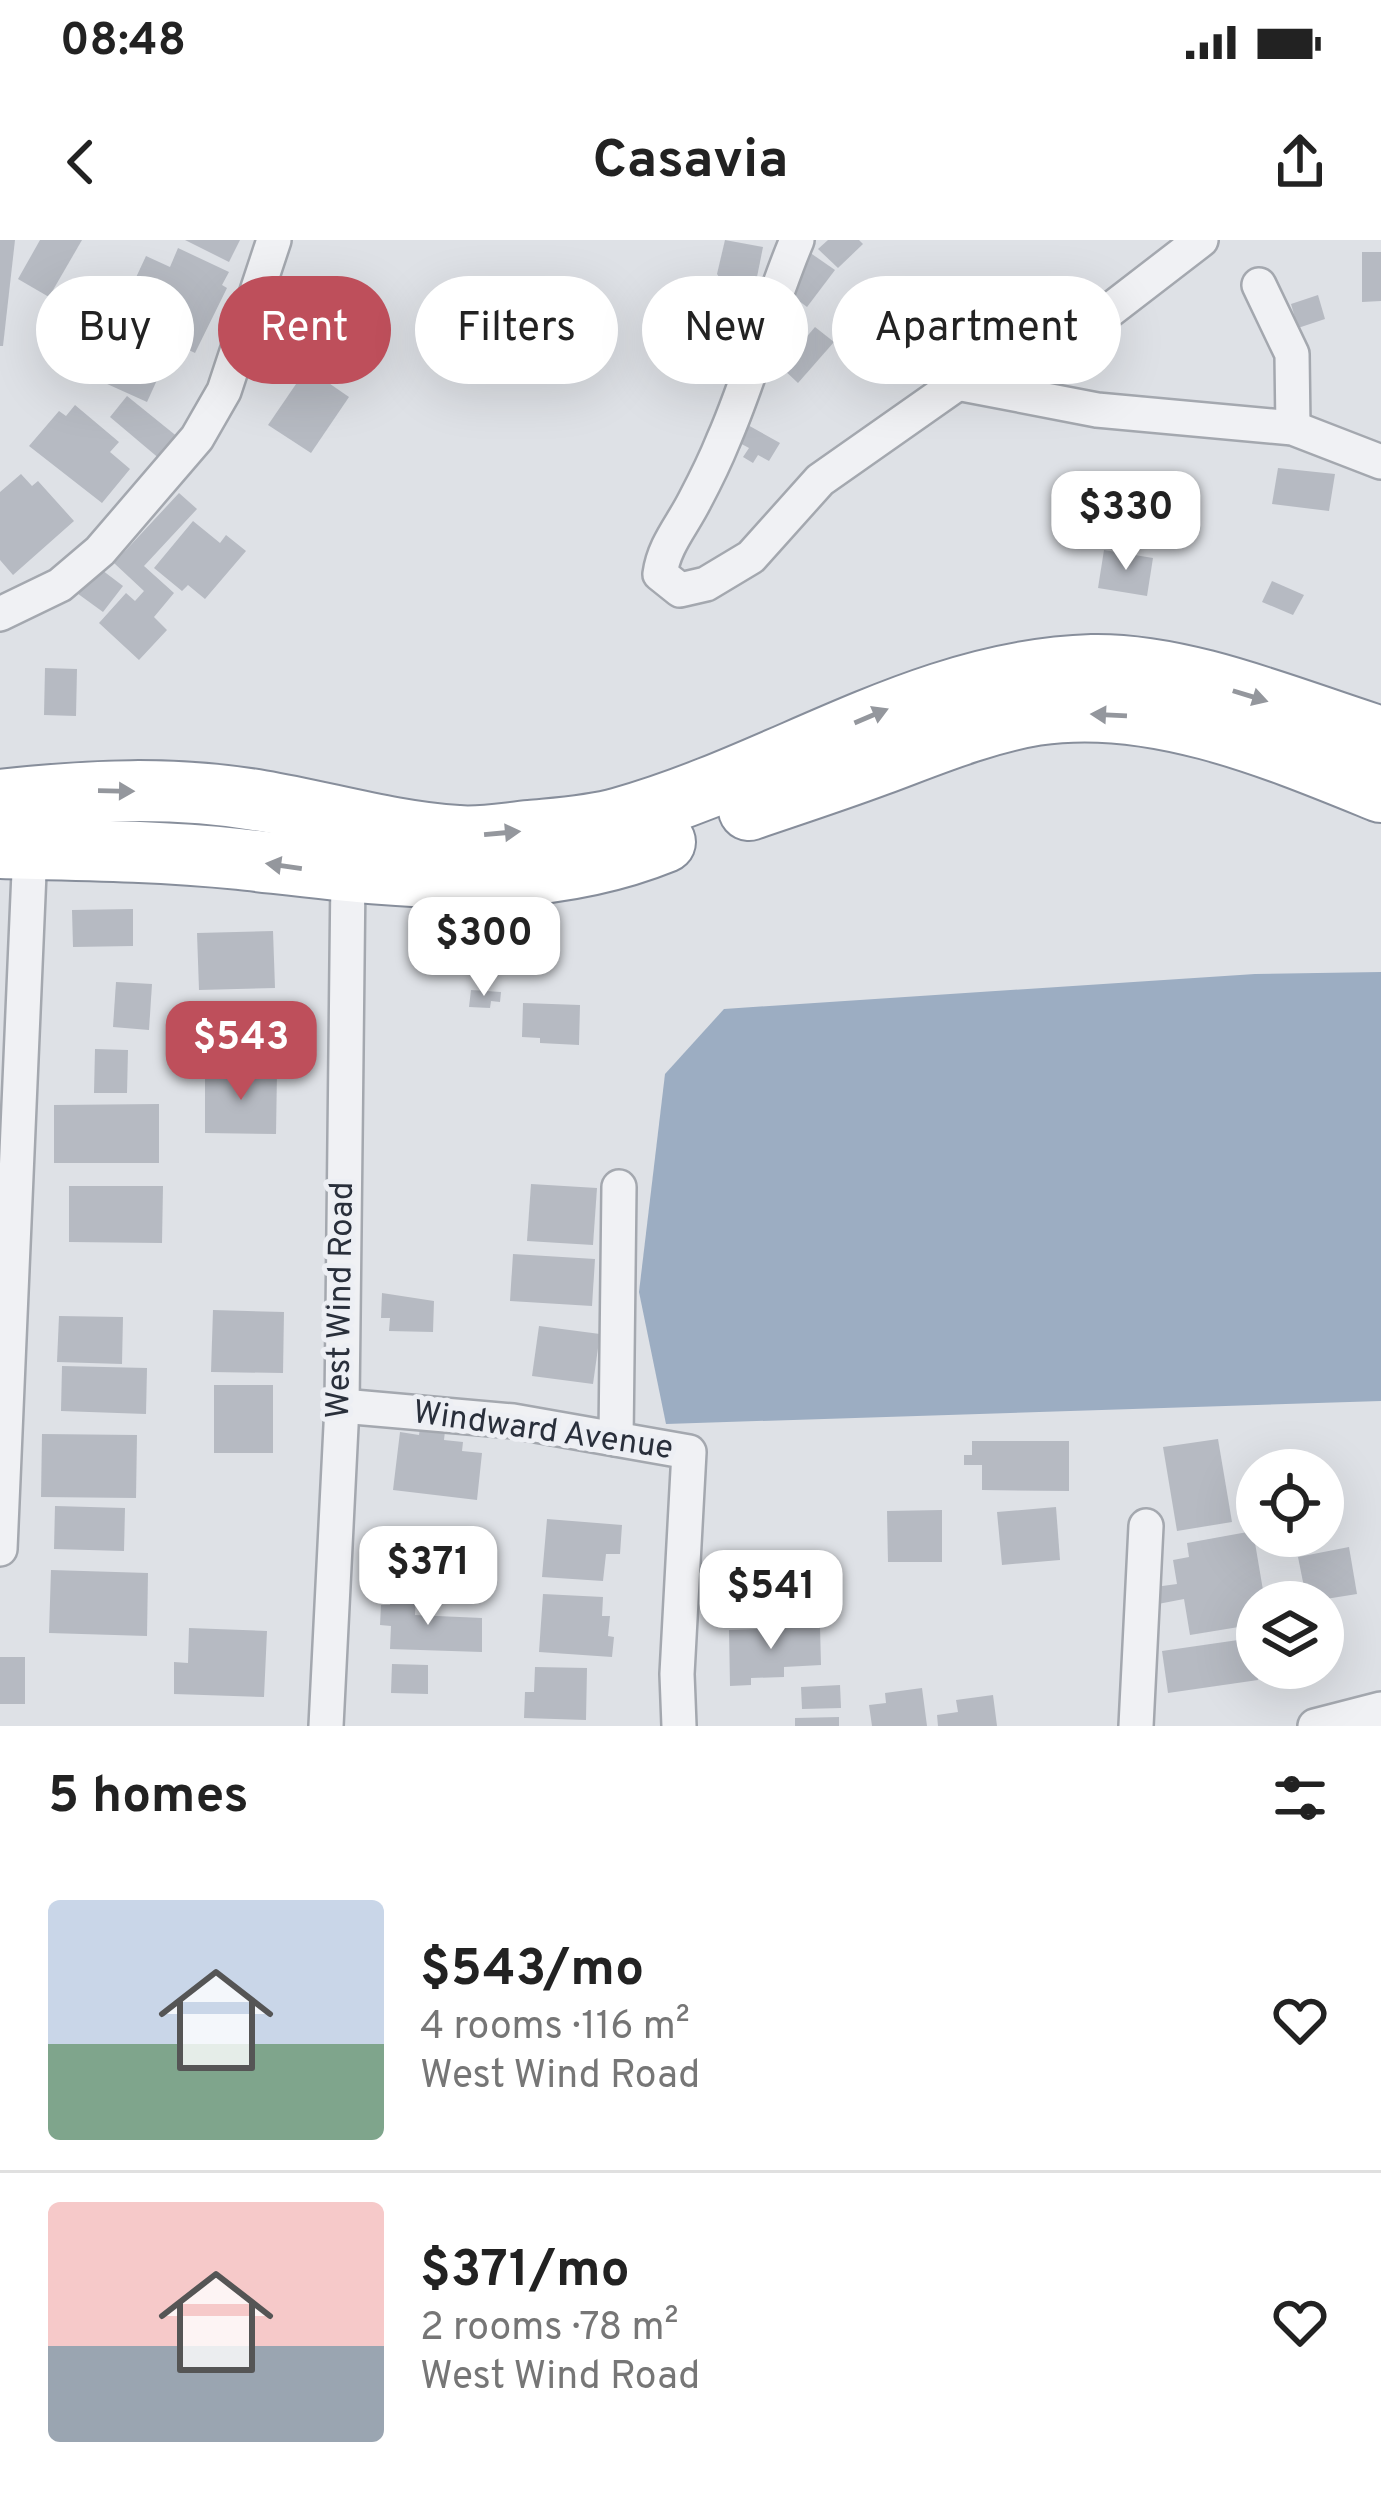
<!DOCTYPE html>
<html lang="en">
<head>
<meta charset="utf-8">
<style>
  body { margin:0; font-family:Overpass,sans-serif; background:#f6f6f6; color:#222; height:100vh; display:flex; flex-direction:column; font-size:45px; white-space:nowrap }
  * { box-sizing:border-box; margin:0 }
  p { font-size:39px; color:#767676 }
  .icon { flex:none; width:66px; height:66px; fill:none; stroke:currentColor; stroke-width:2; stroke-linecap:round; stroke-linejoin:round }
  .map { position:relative; height:1486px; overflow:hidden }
  .side { display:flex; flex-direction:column; background:#fff; flex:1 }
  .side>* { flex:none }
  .guide { position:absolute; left:36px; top:36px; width:1311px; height:108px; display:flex; gap:24px }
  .tools { position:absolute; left:1236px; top:1209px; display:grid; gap:24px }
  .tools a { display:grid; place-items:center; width:108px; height:108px; border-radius:50%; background:#fff; box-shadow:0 12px 48px #0002; font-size:60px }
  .price { position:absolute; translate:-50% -102px; padding:0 27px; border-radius:24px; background:#fff; color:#222; font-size:39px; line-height:78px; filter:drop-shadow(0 3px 6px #0008) }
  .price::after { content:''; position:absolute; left:50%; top:72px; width:36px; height:27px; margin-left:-18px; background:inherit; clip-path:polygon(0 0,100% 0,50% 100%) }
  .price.on { background:#be4f5b; color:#fff }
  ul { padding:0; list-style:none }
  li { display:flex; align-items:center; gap:36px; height:300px; padding:0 48px }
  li+li { border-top:3px solid #e0e0e0 }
  li span { display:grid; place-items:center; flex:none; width:336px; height:240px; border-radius:12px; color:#555 }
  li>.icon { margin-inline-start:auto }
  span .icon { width:144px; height:144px; fill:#fffc; stroke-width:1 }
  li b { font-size:51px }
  h2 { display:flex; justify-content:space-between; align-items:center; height:144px; padding:0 48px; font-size:51px }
  .pill { padding:0 42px; border-radius:54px; background:#fff; box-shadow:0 12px 48px #0002; font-size:42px; line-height:108px }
  .pill.on { background:#be4f5b; color:#fff }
  .status { display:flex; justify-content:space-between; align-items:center; height:84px; padding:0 60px; background:#fff; direction:ltr }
  .status svg { height:33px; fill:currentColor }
  header { display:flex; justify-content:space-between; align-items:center; height:156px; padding:0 48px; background:#fff; font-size:54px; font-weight:700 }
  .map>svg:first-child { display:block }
</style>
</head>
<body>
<div class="status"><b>08:48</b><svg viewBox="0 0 49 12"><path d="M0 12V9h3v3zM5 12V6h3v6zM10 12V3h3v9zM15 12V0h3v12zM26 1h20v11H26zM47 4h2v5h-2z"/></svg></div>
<header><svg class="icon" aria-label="back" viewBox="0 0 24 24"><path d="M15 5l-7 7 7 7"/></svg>Casavia<svg class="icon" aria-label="share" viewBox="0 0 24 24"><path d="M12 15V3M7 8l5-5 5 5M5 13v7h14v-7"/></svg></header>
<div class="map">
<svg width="1381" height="1486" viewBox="0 0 1381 1486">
  <rect width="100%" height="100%" fill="#dee1e6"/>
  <polygon fill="#9cadc2" points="1381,732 1381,1161 666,1184 639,1052 665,834 724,769 1255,734"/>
  <g fill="#b6bac2">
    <polygon points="0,0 15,0 3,106 0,106"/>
    <polygon points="40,0 82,0 49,57 18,39"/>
    <polygon points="185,0 240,0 229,22"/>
    <polygon points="725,0 763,7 755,47 721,40 717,34"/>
    <polygon points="828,0 859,0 863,4 838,28 818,9"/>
    <polygon points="178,8 229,32 222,45 227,48 195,113 118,76 146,16 170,27"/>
    <polygon points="809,12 835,30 807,67 782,48"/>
    <polygon points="1362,12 1381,12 1381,61 1362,62"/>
    <polygon points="1318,55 1325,79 1298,88 1291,64"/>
    <polygon points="360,74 361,91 331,92 331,75"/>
    <polygon points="815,87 834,102 798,143 781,127"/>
    <polygon points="105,89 168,116 147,162 85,134"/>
    <polygon points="307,128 349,157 311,213 268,185"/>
    <polygon points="127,156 179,198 161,220 110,177"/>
    <polygon points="75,165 119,202 110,212 130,229 102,263 29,206 59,171 66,176"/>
    <polygon points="746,184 780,203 769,221 758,215 753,223 743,217 749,208 736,201"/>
    <polygon points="1278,228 1335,234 1329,271 1272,264"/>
    <polygon points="21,234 32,246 38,241 74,281 13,335 0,320 0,252"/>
    <polygon points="179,253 197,269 144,326 174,353 154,377 167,390 139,420 99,383 126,353 135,361 144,351 114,323"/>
    <polygon points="193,281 220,303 226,295 246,311 205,359 188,345 182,351 154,328"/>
    <polygon points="1104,310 1153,318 1147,356 1098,348"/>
    <polygon points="98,327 123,346 103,372 70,348"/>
    <polygon points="1272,341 1304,355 1293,375 1262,362"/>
    <polygon points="45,428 77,429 76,476 44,475"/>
    <polygon points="133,669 133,706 73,707 72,670"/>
    <polygon points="273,691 275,748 199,750 197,693"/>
    <polygon points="116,742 152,744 149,790 113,787"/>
    <polygon points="471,750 501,752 500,762 491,761 490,768 469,767"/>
    <polygon points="523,763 580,765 579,805 540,803 540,798 522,797"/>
    <polygon points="271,767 272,824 207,824 206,768"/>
    <polygon points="95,809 128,810 127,853 94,853"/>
    <polygon points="205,832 277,832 276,894 205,893"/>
    <polygon points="159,864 159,923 54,923 54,865"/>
    <polygon points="531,944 597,948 593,1005 527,1001"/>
    <polygon points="69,946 163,946 162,1003 69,1002"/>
    <polygon points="513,1014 595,1019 592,1066 510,1061"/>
    <polygon points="382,1053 434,1061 433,1092 389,1091 390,1078 381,1078"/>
    <polygon points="213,1070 284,1072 283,1133 211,1132"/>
    <polygon points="59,1076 123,1077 122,1124 57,1122"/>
    <polygon points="539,1086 600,1094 593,1144 532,1136"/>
    <polygon points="62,1126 147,1128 146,1174 61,1171"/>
    <rect x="214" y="1145" width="59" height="68"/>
    <polygon points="420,1188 445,1191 444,1200 463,1202 462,1211 482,1213 477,1260 393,1250 400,1192 419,1195"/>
    <polygon points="42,1194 137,1195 136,1258 41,1257"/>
    <polygon points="1218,1199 1232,1282 1177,1291 1163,1207"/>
    <polygon points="972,1201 1069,1201 1069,1251 982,1250 982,1225 964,1225 964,1215 972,1215"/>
    <polygon points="55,1266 125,1268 124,1311 54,1309"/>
    <polygon points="1056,1267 1060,1320 1002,1325 997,1272"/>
    <polygon points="942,1270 942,1322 888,1322 887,1271"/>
    <polygon points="547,1279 622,1285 620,1314 606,1314 603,1341 542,1337"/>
    <polygon points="1253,1291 1265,1362 1257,1362 1257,1384 1190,1395 1184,1359 1158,1364 1155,1347 1177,1344 1173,1320 1189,1317 1187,1303"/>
    <polygon points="1349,1307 1357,1354 1307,1362 1298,1317"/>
    <polygon points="804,1314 805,1342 774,1343 773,1315"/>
    <polygon points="51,1330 148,1333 147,1396 49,1393"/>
    <polygon points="391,1350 416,1351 415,1375 482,1378 482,1412 390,1409 391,1386 380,1385 381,1365 390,1365"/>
    <polygon points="543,1354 603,1357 602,1376 610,1376 608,1396 614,1397 612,1417 539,1412"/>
    <polygon points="820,1387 821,1425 784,1427 784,1437 751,1438 751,1445 730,1446 729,1390"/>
    <polygon points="189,1388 267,1391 264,1457 174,1454 174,1422 188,1423"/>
    <polygon points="1252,1398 1258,1440 1168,1453 1162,1411"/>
    <rect x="0" y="1417" width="25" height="47"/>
    <polygon points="392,1424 428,1425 428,1454 391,1453"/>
    <polygon points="535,1427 587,1428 586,1480 524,1478 525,1452 534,1452"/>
    <polygon points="840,1445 841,1468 802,1469 801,1447"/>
    <polygon points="922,1448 927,1486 872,1486 869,1465 886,1463 885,1453"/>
    <polygon points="993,1455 997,1486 938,1486 937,1475 958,1472 956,1460"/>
    <polygon points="839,1477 839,1486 795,1486 795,1478"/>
  </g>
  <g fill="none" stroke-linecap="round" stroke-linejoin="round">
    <g stroke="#a4a8af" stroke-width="38">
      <g id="street">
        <path d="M797,0C769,66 752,135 723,201C715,221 705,241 695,260C682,286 664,305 660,334L680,350L706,344L751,317L820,240L988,122L1079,94L1201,0"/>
        <polyline points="1259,45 1292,114 1293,188"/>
        <polyline points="957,143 1097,170 1293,188 1381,222"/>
        <polyline points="0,374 60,345 100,311 197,198 224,151 274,0"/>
        <polyline points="342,1166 513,1181 689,1212 677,1434 679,1486"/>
        <polyline points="616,1199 619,947"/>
        <polyline points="0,1309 30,609"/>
        <polyline points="326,1486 342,1166 348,634"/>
        <polyline points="1136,1486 1146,1286"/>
        <polyline points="1315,1486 1381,1469"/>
      </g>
    </g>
    <g stroke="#878e9b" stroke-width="64">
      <g id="highway">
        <path d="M0,560C88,550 174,546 262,561C327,572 392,592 458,596C481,598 507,593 530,591C560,588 592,586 620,578C781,533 921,430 1092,425C1185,423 1292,469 1381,497"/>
        <path d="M749,570C793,555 836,541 879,525C930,506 982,484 1036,475C1153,457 1275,509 1381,552"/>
        <path d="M0,608C80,610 159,611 239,619C383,635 527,658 665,602"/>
      </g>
    </g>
    <use href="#street" stroke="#f0f1f4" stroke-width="33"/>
    <use href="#highway" stroke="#fff" stroke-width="60"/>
  </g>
  <defs><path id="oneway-solid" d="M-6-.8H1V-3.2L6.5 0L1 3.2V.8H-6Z" transform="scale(3)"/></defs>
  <g fill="#94979d">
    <use href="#oneway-solid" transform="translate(1250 456) rotate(17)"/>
    <use href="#oneway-solid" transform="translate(1109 475) rotate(-177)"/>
    <use href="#oneway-solid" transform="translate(871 476) rotate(-23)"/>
    <use href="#oneway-solid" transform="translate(116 551) rotate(1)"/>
    <use href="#oneway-solid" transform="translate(502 593) rotate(-5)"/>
    <use href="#oneway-solid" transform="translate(284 626) rotate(-172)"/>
  </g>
  <g text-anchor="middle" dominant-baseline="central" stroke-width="10" stroke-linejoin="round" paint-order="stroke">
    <g font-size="33" fill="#292f3b" stroke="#edeff4">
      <text transform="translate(342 1060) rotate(-89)">West Wind Road</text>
      <text transform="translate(543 1192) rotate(8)">Windward Avenue</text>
    </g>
  </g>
</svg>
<div class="tools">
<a><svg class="icon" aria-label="locate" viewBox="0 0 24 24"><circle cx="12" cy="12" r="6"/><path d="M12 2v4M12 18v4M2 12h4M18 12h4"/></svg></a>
<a><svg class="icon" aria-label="layers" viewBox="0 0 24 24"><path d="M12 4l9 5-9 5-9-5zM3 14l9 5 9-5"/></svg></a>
</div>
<b class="price" style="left:1126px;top:333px">$330</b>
<b class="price" style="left:484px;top:759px">$300</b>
<b class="price on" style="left:241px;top:863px">$543</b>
<b class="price" style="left:428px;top:1388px">$371</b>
<b class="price" style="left:771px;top:1412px">$541</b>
<div class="guide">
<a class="pill">Buy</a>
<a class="pill on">Rent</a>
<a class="pill">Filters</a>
<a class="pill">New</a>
<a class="pill">Apartment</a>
</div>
</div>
<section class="side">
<h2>5 homes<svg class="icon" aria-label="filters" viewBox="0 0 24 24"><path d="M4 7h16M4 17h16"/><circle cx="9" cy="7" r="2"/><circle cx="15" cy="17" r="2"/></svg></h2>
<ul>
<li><span style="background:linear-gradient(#c9d6e8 60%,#7fa58c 0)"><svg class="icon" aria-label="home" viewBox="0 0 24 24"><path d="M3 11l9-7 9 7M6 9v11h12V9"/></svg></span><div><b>$543/mo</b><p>4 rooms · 116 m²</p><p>West Wind Road</p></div><svg class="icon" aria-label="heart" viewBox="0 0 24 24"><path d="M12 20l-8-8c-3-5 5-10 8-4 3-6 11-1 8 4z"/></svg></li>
<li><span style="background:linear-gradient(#f6c9c9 60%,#9aa5b1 0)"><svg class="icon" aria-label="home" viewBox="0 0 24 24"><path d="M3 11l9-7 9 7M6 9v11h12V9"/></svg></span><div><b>$371/mo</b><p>2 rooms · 78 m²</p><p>West Wind Road</p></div><svg class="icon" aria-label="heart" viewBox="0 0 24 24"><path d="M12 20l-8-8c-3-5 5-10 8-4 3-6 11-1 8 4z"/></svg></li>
</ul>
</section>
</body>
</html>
